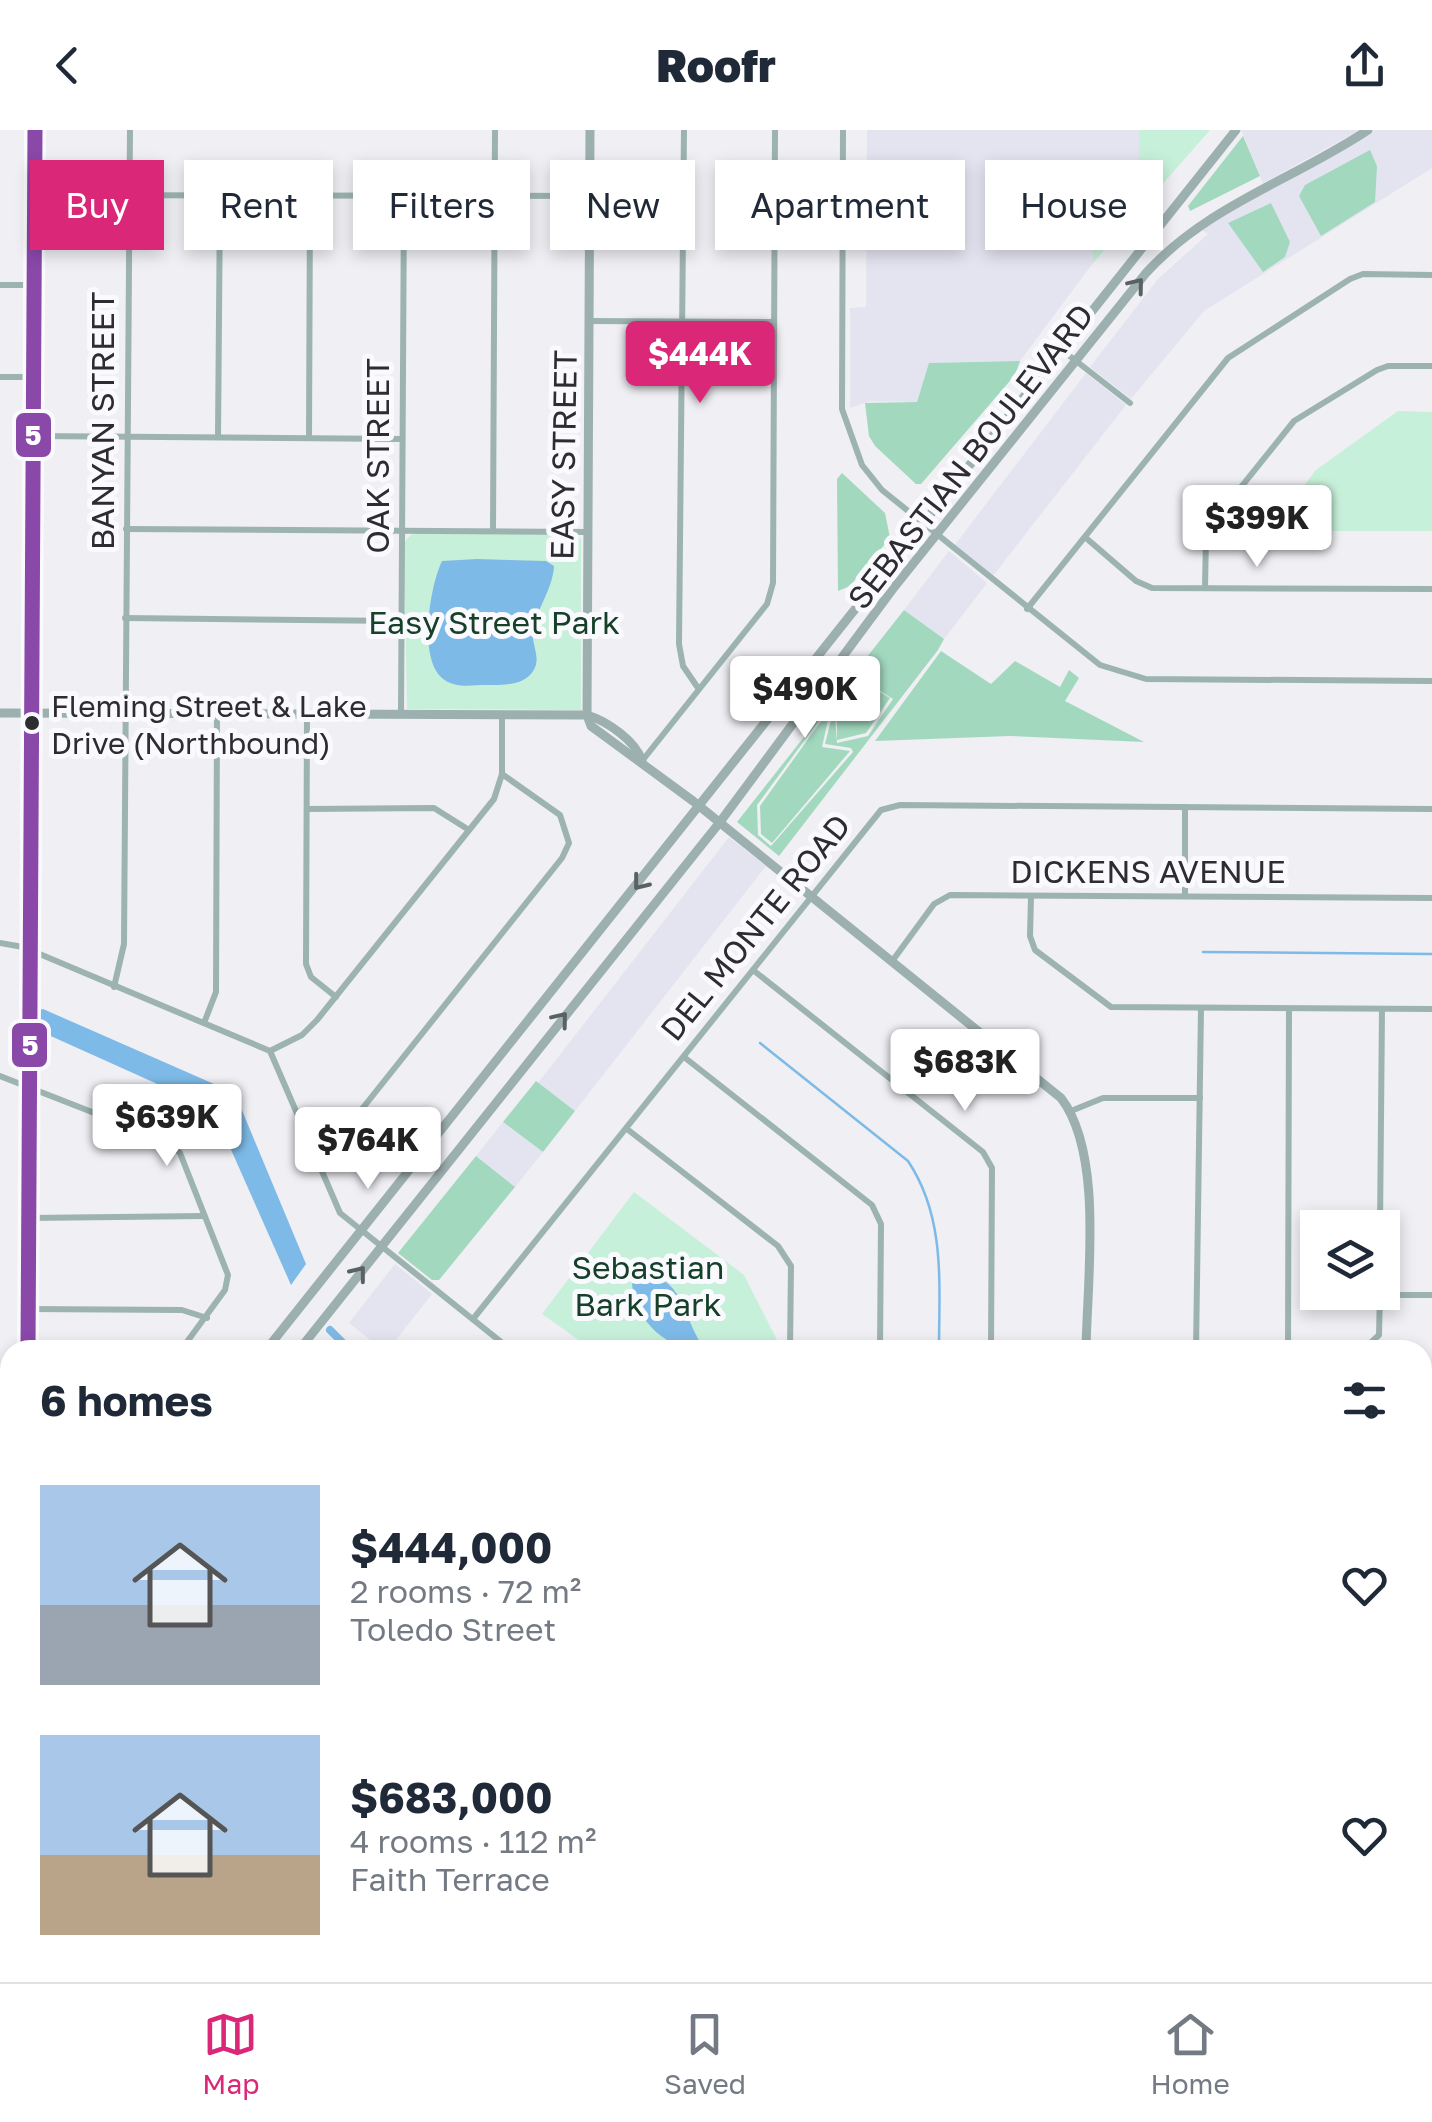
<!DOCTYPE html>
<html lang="en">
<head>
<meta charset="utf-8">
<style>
  body { margin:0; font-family:"Golos Text",sans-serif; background:#f2f2f3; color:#1f2937; height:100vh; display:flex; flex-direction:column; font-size:38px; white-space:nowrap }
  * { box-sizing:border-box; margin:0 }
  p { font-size:32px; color:#747a83 }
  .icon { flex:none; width:55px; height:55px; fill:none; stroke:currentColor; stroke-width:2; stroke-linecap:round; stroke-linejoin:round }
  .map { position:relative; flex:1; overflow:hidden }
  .details { position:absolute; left:0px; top:1210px; width:1432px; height:642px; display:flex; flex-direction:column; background:#fff; border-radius:30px 30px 0 0; box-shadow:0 5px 15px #0003 }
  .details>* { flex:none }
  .guide { position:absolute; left:30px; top:30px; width:1372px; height:90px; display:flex; gap:20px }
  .fabs { position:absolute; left:1300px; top:1080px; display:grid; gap:20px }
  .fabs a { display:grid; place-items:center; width:100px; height:100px; border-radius:0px; background:#fff; box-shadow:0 5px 15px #0003; font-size:50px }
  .price { position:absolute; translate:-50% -85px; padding:0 22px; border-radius:10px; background:#fff; color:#222; font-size:32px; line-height:65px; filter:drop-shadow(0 2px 5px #0008) }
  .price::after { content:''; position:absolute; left:50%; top:60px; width:30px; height:22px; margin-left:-15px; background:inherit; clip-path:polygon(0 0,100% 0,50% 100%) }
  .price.selected { background:#db2777; color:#fff }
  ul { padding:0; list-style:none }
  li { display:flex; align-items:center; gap:30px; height:250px; padding:0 40px }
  li span { display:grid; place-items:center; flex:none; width:280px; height:200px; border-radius:0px; color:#555 }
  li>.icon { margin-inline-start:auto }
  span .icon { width:120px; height:120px; fill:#fffc; stroke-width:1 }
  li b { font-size:42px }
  h2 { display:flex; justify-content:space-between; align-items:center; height:120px; padding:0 40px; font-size:42px }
  .tag { padding:0 35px; border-radius:0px; background:#fff; box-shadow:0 5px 15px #0003; font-size:35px; line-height:90px }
  .tag.selected { background:#db2777; color:#fff }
  header { display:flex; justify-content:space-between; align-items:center; height:130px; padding:0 40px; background:#fff; font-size:45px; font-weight:800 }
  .dock { display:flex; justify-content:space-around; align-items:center; height:140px; border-top:2px solid #e0e1e3; background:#fff; font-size:28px; color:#747a83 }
  .dock a { display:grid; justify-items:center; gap:5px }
  .dock .selected { color:#db2777 }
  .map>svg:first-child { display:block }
</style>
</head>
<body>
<header><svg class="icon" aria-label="back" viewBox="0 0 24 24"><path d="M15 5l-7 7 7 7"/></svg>Roofr<svg class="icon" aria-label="share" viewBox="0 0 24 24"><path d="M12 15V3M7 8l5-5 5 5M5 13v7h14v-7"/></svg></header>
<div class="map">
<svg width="1432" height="1852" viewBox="0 0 1432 1852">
  <rect width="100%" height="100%" fill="#efeff4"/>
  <g fill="#e4e4f1">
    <polygon points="867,0 1139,0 1139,46 1092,56 1093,133 1020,231 930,233 917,272 871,271 850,278 850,178 866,177"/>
    <polygon points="1241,0 1360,0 1263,53"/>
    <polygon points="1375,0 1432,0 1432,38 1204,181 1131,269 1090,237 1158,149 1208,104 1200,99"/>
    <polygon points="1086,243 1126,275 992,447 954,416"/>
    <polygon points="949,421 987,453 944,509 904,480"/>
    <polygon points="729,707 766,736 575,981 538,953"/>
    <polygon points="503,992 543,1022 515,1057 476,1026"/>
    <polygon points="395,1134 432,1164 388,1220 383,1220 349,1193"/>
  </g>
  <g fill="#c7f0da">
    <polygon points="1139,0 1210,0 1093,133 1092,56 1139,46"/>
    <polygon points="1398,281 1432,282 1432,401 1270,401 1316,340"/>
    <polygon points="413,403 574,404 581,409 581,580 407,579 404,412"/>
    <polygon points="634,1062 744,1145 782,1220 593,1220 542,1184"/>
    <polygon points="1422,1410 1432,1410 1432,1852 1229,1852 1237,1843 1422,1842"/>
  </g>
  <g fill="#a2d9be" fill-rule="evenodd">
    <polygon points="1243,6 1260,46 1190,81 1188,76"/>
    <polygon points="1370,20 1377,36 1375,72 1321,106 1299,66 1305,55"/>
    <polygon points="1271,73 1290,112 1285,127 1263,142 1228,93"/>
    <polygon points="1020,231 1015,245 921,354 916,354 875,316 869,306 865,273 917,272 929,233"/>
    <polygon points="842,343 885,383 890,408 850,456 838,461 837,349"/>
    <path d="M904,480L944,509L938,520L779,726L737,692ZM855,545L893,569L868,606L837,613L834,571ZM824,584L831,590L825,614L851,618L853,622L771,716L758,705L757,675Z"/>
    <polygon points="941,521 991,554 1015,531 1060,557 1069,540 1079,548 1065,571 1144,612 1010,606 875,611"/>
    <polygon points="856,548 890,568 866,603 837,610 837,572"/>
    <polygon points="824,587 828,590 822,617 850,621 772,713 761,704 760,676"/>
    <polygon points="536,951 575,981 543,1022 503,992"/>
    <polygon points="476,1026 515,1057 439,1150 432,1150 398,1123"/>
    <polygon points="1422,1383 1432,1383 1432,1795 1422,1783"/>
  </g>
  <g fill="#7ebae7">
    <path d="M477,429L546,431L554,436C553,459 535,482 533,501C531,517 544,530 530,545C519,556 501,555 486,555C472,555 455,559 442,548C418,528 430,456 442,431Z"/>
    <polygon points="43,879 230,961 241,978 306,1134 291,1155 213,979 44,903 36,891 36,881"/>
    <path d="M640,1145C685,1143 683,1193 706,1220C667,1220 636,1193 632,1154Z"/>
  </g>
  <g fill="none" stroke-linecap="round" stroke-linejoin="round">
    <g stroke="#7ebae7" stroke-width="2.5">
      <polyline points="1203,822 1432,824"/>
      <path d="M760,913L908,1031C946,1088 939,1154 939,1220"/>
      <polyline points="1422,1389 1432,1389"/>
    </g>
    <polyline stroke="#7ebae7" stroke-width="8" points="330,1200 350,1220"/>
    <g stroke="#9db3b0" stroke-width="6">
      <polyline points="684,0 679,514 683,536 698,558"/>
      <polyline points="843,0 842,279 862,335 882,360 1100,535 1146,549 1432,551"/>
      <polyline points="35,65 589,66"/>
      <polyline points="0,155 34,155"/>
      <polyline points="589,191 773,192"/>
      <polyline points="1062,220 1130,273"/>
      <polyline points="0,247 33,247"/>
      <polyline points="33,306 401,309"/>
      <polyline points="218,307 220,67"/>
      <polyline points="309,308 310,67"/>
      <polyline points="126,399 587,402"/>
      <polyline points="493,400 495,0"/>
      <polyline points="1086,408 1136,451 1152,458 1432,459"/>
      <polyline points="1205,458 1206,406 1213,392 1294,291 1377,240 1388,236 1432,236"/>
      <polyline points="1027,479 1228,228 1350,149 1363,144 1432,145"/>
      <polyline points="125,488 400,491"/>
      <polyline points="307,584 306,834 311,847 336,867"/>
      <polyline points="401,584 404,67"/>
      <polyline points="642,631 767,474 773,453 775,0"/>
      <polyline points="307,679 434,678 469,700"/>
      <polyline points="1031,766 1030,806 1035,820 1111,877 1432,879"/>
      <polyline points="1185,766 1185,677"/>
      <polyline points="0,813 23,817 270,921 340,1083 511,1220"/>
      <polyline points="893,830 934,774 950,765 1432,768"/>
      <polyline points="753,840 983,1022 992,1038 991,1220"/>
      <polyline points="114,857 124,814 130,0"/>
      <polyline points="204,893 216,862 217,583"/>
      <polyline points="270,921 302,905 317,890 494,669 502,644 502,585"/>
      <polyline points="684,927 872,1075 881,1094 880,1220"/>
      <polyline points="0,946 166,1011 180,1023 228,1145 225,1160 181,1220"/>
      <polyline points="1071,981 1103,968 1200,968"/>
      <polyline points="627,999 778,1116 791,1136 790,1220"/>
      <polyline points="313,1018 342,1003 354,989 562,728 569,713 560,685 502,644"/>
      <polyline points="29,1088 204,1086"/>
      <polyline points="1380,1098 1382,879"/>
      <polyline points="1380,1165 1432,1165"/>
      <polyline points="29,1179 182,1180 207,1188"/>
      <polyline points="473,1189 881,680 900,675 1432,679"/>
      <polyline points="1196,1220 1201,878"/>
      <polyline points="1288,1220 1289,879"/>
      <polyline points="1363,1220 1379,1205 1380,1162"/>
      <polyline points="0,1296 10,1296"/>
      <polyline points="1422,1298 1432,1291"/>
      <polyline points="0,1390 10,1391"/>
      <polyline points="0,1760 4,1744"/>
      <polyline points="0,1841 13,1852"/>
      <polyline points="1052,1842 1052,1851"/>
      <polyline points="429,1852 429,1842"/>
    </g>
    <g stroke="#9cb0af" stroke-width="9">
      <path d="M590,0L587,585L591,596L693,671L1061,968C1104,1024 1087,1150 1086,1220"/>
      <path d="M0,583L587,585C607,591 636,611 642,631"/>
      <polyline points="28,1220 35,0"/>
      <polyline points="266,1220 1236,0"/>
      <path d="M299,1220L720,692L892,460L1146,143C1208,75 1293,50 1368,0"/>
      <polyline points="0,1554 10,1542"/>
      <polyline points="0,1595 10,1582"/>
      <polyline points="858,1842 914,1849 984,1842"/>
      <polyline points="1174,1852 1174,1842"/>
    </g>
    <g stroke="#fafafe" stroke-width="22">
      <polyline id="bus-1" points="28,1220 35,0"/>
    </g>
    <use href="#bus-1" stroke="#8a48a9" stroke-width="15"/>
  </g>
  <defs><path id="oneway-chevron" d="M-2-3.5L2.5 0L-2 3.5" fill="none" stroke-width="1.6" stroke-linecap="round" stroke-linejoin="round" transform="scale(2.5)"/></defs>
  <g stroke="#596163">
    <use href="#oneway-chevron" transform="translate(1137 155) rotate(-51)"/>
    <use href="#oneway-chevron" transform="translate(640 753) rotate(128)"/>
    <use href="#oneway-chevron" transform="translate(561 889) rotate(-51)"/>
    <use href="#oneway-chevron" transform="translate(359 1143) rotate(-52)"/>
  </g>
  <circle fill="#2d2d31" stroke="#fafafe" stroke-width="4" cx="32" cy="593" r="9"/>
  <g text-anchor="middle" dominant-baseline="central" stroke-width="10" stroke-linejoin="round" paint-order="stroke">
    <g font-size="30" fill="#2d2d31" stroke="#fafafe" text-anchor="start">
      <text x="51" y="576">Fleming Street &amp; Lake<tspan x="51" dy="37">Drive (Northbound)</tspan></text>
    </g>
    <g font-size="32" fill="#2d2d31" stroke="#fafafe">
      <text transform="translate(102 291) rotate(-90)">BANYAN STREET</text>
      <text transform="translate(563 325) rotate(-89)">EASY STREET</text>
      <text transform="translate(377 326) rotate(-90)">OAK STREET</text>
      <text transform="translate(970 326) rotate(-52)">SEBASTIAN BOULEVARD</text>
      <text x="1148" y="741">DICKENS AVENUE</text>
      <text transform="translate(755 797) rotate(-51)">DEL MONTE ROAD</text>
    </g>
    <g font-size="32" fill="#16402a" stroke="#fafafe">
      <text x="494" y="492">Easy Street Park</text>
      <text x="648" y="1137">Sebastian<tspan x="648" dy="37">Bark Park</tspan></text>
    </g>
  </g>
  <g stroke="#fafafe" stroke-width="4">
    <rect x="14" y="281" width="39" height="48" rx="10" fill="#8a48a9"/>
    <rect x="10" y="891" width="39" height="48" rx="10" fill="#8a48a9"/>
  </g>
  <g font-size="28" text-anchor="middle" font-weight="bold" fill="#fff">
    <text x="33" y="315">5</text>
    <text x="30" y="925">5</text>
  </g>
</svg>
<div class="fabs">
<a><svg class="icon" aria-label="layers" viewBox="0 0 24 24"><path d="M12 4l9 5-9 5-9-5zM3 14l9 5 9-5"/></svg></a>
</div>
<b class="price selected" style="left:700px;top:276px">$444K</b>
<b class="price" style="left:1257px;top:440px">$399K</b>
<b class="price" style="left:805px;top:611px">$490K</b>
<b class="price" style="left:965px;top:984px">$683K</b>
<b class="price" style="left:167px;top:1039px">$639K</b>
<b class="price" style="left:368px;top:1062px">$764K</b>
<div class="guide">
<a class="tag selected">Buy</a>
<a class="tag">Rent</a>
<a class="tag">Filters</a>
<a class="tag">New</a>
<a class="tag">Apartment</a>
<a class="tag">House</a>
</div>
<section class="details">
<h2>6 homes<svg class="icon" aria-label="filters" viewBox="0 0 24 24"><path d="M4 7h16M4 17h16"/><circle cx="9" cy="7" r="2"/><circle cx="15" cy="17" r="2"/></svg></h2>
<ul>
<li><span style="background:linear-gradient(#a9c7e8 60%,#9aa5b1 0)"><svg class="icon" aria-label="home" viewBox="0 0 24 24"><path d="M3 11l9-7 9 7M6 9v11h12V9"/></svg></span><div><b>$444,000</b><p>2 rooms · 72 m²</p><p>Toledo Street</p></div><svg class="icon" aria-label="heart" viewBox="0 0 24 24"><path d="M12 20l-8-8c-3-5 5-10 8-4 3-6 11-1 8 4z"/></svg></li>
<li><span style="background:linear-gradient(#a9c7e8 60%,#b9a48a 0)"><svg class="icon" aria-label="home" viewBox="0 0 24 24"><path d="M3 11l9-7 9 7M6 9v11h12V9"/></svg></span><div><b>$683,000</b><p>4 rooms · 112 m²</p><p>Faith Terrace</p></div><svg class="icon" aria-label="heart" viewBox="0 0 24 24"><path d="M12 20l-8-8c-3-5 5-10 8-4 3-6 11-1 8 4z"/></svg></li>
</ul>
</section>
</div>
<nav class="dock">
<a class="selected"><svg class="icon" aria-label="map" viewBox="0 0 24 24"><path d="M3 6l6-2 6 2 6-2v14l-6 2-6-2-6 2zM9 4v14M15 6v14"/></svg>Map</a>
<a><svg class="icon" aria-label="saved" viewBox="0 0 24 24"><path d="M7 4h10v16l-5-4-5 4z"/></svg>Saved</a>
<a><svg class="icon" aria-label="home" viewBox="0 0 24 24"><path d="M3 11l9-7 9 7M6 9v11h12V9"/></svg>Home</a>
</nav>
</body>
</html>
